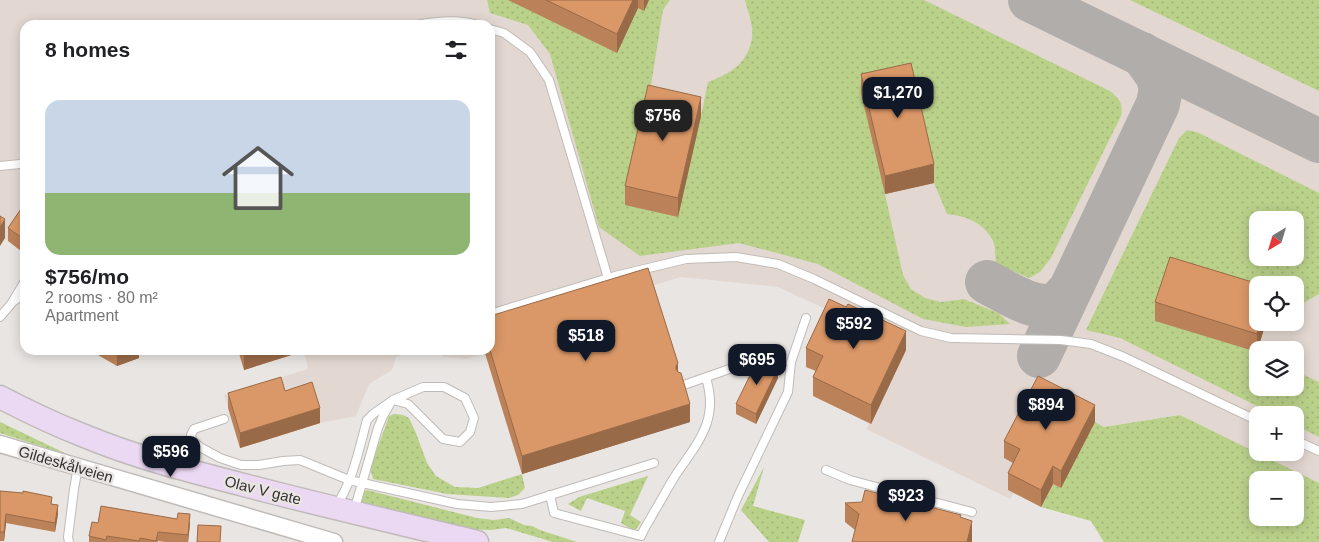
<!DOCTYPE html>
<html lang="en">
<head>
<meta charset="utf-8">
<style>
  body { margin:0; font-family:Helvetica,sans-serif; background:#f2f2f2; color:#202124; height:100vh; display:flex; flex-direction:column; font-size:19px; white-space:nowrap }
  * { box-sizing:border-box; margin:0 }
  p { font-size:16px; color:#757577 }
  .icon { flex:none; width:28px; height:28px; fill:none; stroke:currentColor; stroke-width:2; stroke-linecap:round; stroke-linejoin:round }
  .map { position:relative; flex:1; overflow:hidden }
  .sheet { position:absolute; left:20px; top:20px; width:475px; height:335px; display:flex; flex-direction:column; background:#fff; border-radius:15px; box-shadow:0 2px 12px #0003 }
  .sheet>* { flex:none }
  .needle { width:32px; rotate:218deg }
  .fabs { position:absolute; left:1249px; top:211px; display:grid; gap:10px }
  .fabs a { display:grid; place-items:center; width:55px; height:55px; border-radius:10px; background:#fff; box-shadow:0 2px 12px #0003; font-size:25px }
  .price { position:absolute; translate:-50% -42px; padding:0 11px; border-radius:10px; background:#111827; color:#fff; font-size:16px; line-height:32px; filter:drop-shadow(0 1px 2px #0008) }
  .price::after { content:''; position:absolute; left:50%; top:30px; width:15px; height:11px; margin-left:-8px; background:inherit; clip-path:polygon(0 0,100% 0,50% 100%) }
  .price.on { background:#222; color:#fff }
  ul { padding:0; list-style:none }
  li { display:grid; align-content:center; gap:10px; height:265px; padding:0 25px }
  li+li { border-top:1px solid #e0e0e0 }
  li span { display:grid; place-items:center; height:155px; border-radius:15px; color:#555 }
  li>.icon { margin-inline-start:auto }
  span .icon { width:90px; height:90px; fill:#fffc; stroke-width:1 }
  li b { font-size:21px }
  h2 { display:flex; justify-content:space-between; align-items:center; height:60px; padding:0 25px; font-size:21px }
  .map>svg:first-child { display:block }
</style>
</head>
<body>
<div class="map">
<svg width="1319" height="542" viewBox="0 0 1319 542">
  <defs>
    <pattern id="grass-dots" width="8" height="8" patternUnits="userSpaceOnUse" patternTransform="scale(1.25)"><rect width="8" height="8" fill="#bad18a"/><path d="M2 2h.1M6 6h.1" fill="none" stroke="#a0b478" stroke-width="1.8" stroke-linecap="round"/></pattern>
  </defs>
  <rect width="100%" height="100%" fill="#e9e5e2"/>
  <g fill="#e3d8d1" fill-rule="evenodd">
    <path d="M0,0H1319V483L1180,415L1104,427L1095,423L1061,488L1053,484L1041,507L1014,493L1010,499L866,429L870,423L813,396L823,375L806,367L832,312L778,287L681,277L490,335V25H25V254L0,235ZM1258,220H1295V258H1258ZM1258,285H1295V322H1258ZM1258,350H1295V388H1258ZM1258,415H1295V452H1258Z"/>
    <polygon points="304,350 416,350 396,357 392,370 369,384 356,416 320,423 228,408 224,395 308,369"/>
    <polygon points="432,350 483,350 484,354 466,359 445,357"/>
  </g>
  <g fill="url(#grass-dots)" fill-rule="evenodd">
    <path d="M487,0H670L663,10L648,104L701,116L708,82C730,74 748,63 752,38C754,26 748,12 745,0H924L1110,91C1120,100 1123,102 1121,116L1051,258L1040,272L1029,278L996,264C995,257 996,247 993,241C983,222 966,216 947,214L934,183L885,194L903,275L911,289L925,298L941,302L964,299L998,313L1010,324L966,327L923,319L818,264L739,243L640,256L599,227L550,54L528,25L490,13Z"/>
    <polygon points="1130,0 1319,0 1319,91"/>
    <path d="M1187,130L1199,133L1319,193V294L1295,308V285H1258V322L1266,323L1257,352L1258,388H1295V371L1319,382V437L1295,425V415H1275L1120,338L1086,330L1179,138ZM1258,220H1295V258H1258Z"/>
    <polygon points="394,414 403,415 409,418 416,433 427,463 436,476 455,487 478,488 522,474 525,488 518,495 509,498 447,494 373,479 371,471 372,463 389,416"/>
    <path d="M1180,415L1319,483V542H1104L1091,521L1041,507L1053,484L1061,487L1095,422L1104,427ZM1258,480H1295V518H1258Z"/>
    <polygon points="0,422 71,456 0,433"/>
    <polygon points="764,467 753,506 805,520 798,542 769,542 741,510"/>
    <polygon points="648,476 630,515 641,522 635,531 621,523 625,511 587,498 581,511 568,504 579,497"/>
    <polygon points="367,490 477,518 494,520 509,518 524,525 532,526 540,530 577,542 553,542 506,528 491,530 465,529 363,505 361,499 363,492"/>
  </g>
  <g fill="none" stroke-linecap="round" stroke-linejoin="round">
    <g stroke="#b0adaa" stroke-width="44">
      <polyline points="1030,0 1319,141"/>
      <path d="M987,282C1005,291 1035,313 1056,303C1062,300 1066,294 1070,290"/>
      <polyline points="1039,356 1158,104 1161,88 1157,75 1142,54"/>
    </g>
    <g stroke="#bfbbb8" stroke-width="10">
      <g id="lane">
        <path d="M417,25C437,21 458,19 478,25"/>
        <polyline points="490,29 504,33 530,52 549,80 608,278"/>
        <polyline points="0,166 20,164 25,162"/>
        <polyline points="14,301 25,293"/>
        <polyline points="490,314 615,276 686,259 736,257 778,264 814,279 921,331 951,338 1061,340 1091,344 1124,357 1258,421"/>
        <polyline points="0,317 11,304 25,281"/>
        <polyline points="681,386 735,367"/>
        <polyline points="224,419 194,429 191,435 192,440 200,447 220,458 241,465 259,465 283,461 300,460 349,480 457,504 491,507 522,504 654,463"/>
        <polyline points="1295,440 1319,451"/>
        <polyline points="826,470 850,480 972,512"/>
        <path d="M550,495L554,513L641,536C644,528 650,520 654,512C662,499 669,485 677,473C699,441 719,419 706,378"/>
        <path d="M336,506C353,481 359,449 367,420L373,414L393,400L423,387H444L465,398L474,418L470,432L460,442L443,439L408,404L393,400"/>
        <polyline points="354,511 378,428 383,416 390,404"/>
        <polyline points="69,542 68,537 74,489 78,467"/>
        <polyline points="719,542 738,496 788,392 791,362 806,318"/>
      </g>
    </g>
    <g stroke="#bfbbb8" stroke-width="19">
      <polyline id="street" points="0,444 334,542"/>
    </g>
    <g stroke="#bfbbb8" stroke-width="25">
      <path id="secondary" d="M0,397C27,411 54,424 82,435C142,460 205,475 267,491C337,509 407,525 477,542"/>
    </g>
    <use href="#lane" stroke="#fff" stroke-width="8"/>
    <use href="#street" stroke="#fff" stroke-width="16"/>
    <use href="#secondary" stroke="#ebd8f3" stroke-width="22"/>
  </g>
  <g fill="#bb8259">
    <polygon points="508,0 649,0 644,11 638,8 617,53"/>
    <polygon points="861,74 934,183 885,194 861,93"/>
    <polygon points="701,116 678,217 625,205 625,186"/>
    <polygon points="25,203 25,254 8,241 8,228"/>
    <polygon points="1155,302 1258,322 1266,322 1257,352 1155,321"/>
    <polygon points="806,348 906,350 871,424 813,396 813,377 816,371 806,367"/>
    <polygon points="96,350 153,350 139,354 139,358 117,366 98,355"/>
    <polygon points="238,350 307,350 244,370"/>
    <polygon points="484,350 490,350 678,372 690,422 522,474"/>
    <polygon points="778,378 756,424 736,414 736,404"/>
    <polygon points="285,391 320,423 240,448 228,408 228,393"/>
    <polygon points="1095,422 1061,488 1053,484 1041,507 1008,490 1008,473 1013,463 1004,458 1004,441"/>
    <polygon points="0,491 52,504 58,514 55,532 6,523 4,541 0,541"/>
    <polygon points="845,503 961,518 972,539 855,530 845,522"/>
    <polygon points="98,523 190,524 188,542 165,542 158,541 158,542 89,542 89,536"/>
  </g>
  <g fill="#996a48">
    <polygon points="633,0 638,0 638,8 617,53 617,34"/>
    <polygon points="644,0 649,0 644,11"/>
    <polygon points="701,97 701,116 678,217 678,198"/>
    <polygon points="934,164 934,183 885,194 885,176"/>
    <polygon points="5,219 5,238 0,246 0,227"/>
    <polygon points="1260,322 1266,322 1257,352 1257,334"/>
    <polygon points="906,331 906,350 871,424 871,405"/>
    <polygon points="117,350 153,350 139,354 139,358 117,366"/>
    <polygon points="247,350 307,350 244,370 244,351"/>
    <polygon points="678,363 678,382 676,384 676,366"/>
    <polygon points="778,368 778,378 756,424 756,414"/>
    <polygon points="690,404 690,422 522,474 522,456"/>
    <polygon points="1095,405 1095,422 1061,488 1061,471"/>
    <polygon points="320,408 320,423 240,448 240,433"/>
    <polygon points="1053,466 1053,484 1041,507 1041,490"/>
    <polygon points="58,505 58,514 55,532 55,523"/>
    <polygon points="6,514 6,523 4,541 4,532"/>
    <polygon points="190,514 190,524 188,542 188,535"/>
    <polygon points="972,521 972,542 967,542"/>
  </g>
  <g fill="#da9767" stroke="#996a48">
    <polygon points="546,0 633,0 617,34"/>
    <polygon points="911,63 934,164 885,176 861,74"/>
    <polygon points="648,85 701,97 678,198 625,186"/>
    <polygon points="25,203 25,240 8,228"/>
    <polygon points="0,216 5,219 0,227"/>
    <polygon points="1170,257 1262,285 1258,285 1258,322 1260,322 1257,334 1155,302"/>
    <polygon points="648,268 678,363 676,366 676,369 678,372 681,373 690,404 522,456 490,350 490,316"/>
    <polygon points="829,299 846,307 848,304 906,331 871,405 813,377 823,356 806,348"/>
    <polygon points="758,359 778,368 756,414 736,404"/>
    <polygon points="1038,376 1095,405 1061,471 1053,466 1041,490 1008,473 1020,449 1004,441"/>
    <polygon points="281,377 285,391 312,382 320,408 240,433 228,393"/>
    <polygon points="865,490 961,515 960,517 972,521 967,542 852,542 859,514 845,503 862,502"/>
    <polygon points="0,491 23,493 23,491 52,497 51,504 58,505 55,523 6,514 4,532 0,532"/>
    <polygon points="101,506 177,519 178,513 190,514 188,535 158,532 156,541 140,538 139,541 107,536 106,540 89,536 92,522 98,523"/>
    <polygon points="198,525 221,526 220,542 197,542"/>
  </g>
  <g text-anchor="middle" dominant-baseline="central" stroke-width="5" stroke-linejoin="round" paint-order="stroke">
    <g font-size="15" fill="#333231" stroke="#e9e5e2">
      <text transform="translate(66 464) rotate(16)">Gildeskålveien</text>
      <text transform="translate(263 490) rotate(14)">Olav V gate</text>
    </g>
  </g>
</svg>
<div class="fabs">
<a><svg class="needle" viewBox="-14 -14 28 28"><path d="M0-13l5 13h-10z" fill="#e53935"/><path d="M0 13l5-13h-10z" fill="#757577"/></svg></a>
<a><svg class="icon" aria-label="locate" viewBox="0 0 24 24"><circle cx="12" cy="12" r="6"/><path d="M12 2v4M12 18v4M2 12h4M18 12h4"/></svg></a>
<a><svg class="icon" aria-label="layers" viewBox="0 0 24 24"><path d="M12 4l9 5-9 5-9-5zM3 14l9 5 9-5"/></svg></a>
<a>+</a>
<a>−</a>
</div>
<b class="price" style="left:898px;top:119px">$1,270</b>
<b class="price on" style="left:663px;top:142px">$756</b>
<b class="price" style="left:854px;top:350px">$592</b>
<b class="price" style="left:586px;top:362px">$518</b>
<b class="price" style="left:757px;top:386px">$695</b>
<b class="price" style="left:1046px;top:431px">$894</b>
<b class="price" style="left:171px;top:478px">$596</b>
<b class="price" style="left:906px;top:522px">$923</b>
<section class="sheet">
<h2>8 homes<svg class="icon" aria-label="filters" viewBox="0 0 24 24"><path d="M4 7h16M4 17h16"/><circle cx="9" cy="7" r="2"/><circle cx="15" cy="17" r="2"/></svg></h2>
<ul>
<li><span style="background:linear-gradient(#c9d6e8 60%,#8fb573 0)"><svg class="icon" aria-label="home" viewBox="0 0 24 24"><path d="M3 11l9-7 9 7M6 9v11h12V9"/></svg></span><div><b>$756/mo</b><p>2 rooms · 80 m²</p><p>Apartment</p></div></li>
</ul>
</section>
</div>
</body>
</html>
